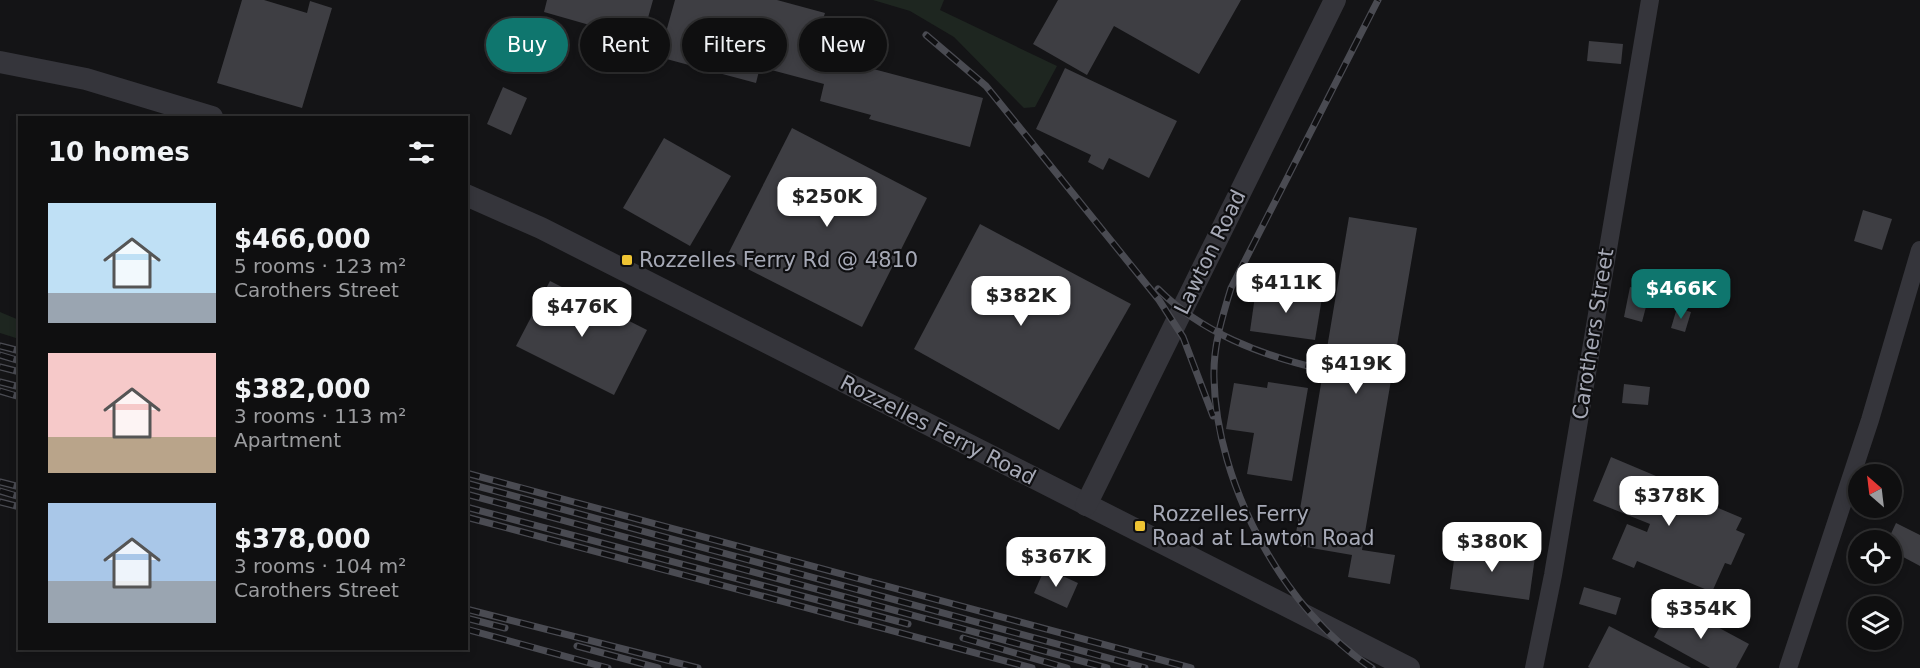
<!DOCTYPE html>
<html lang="en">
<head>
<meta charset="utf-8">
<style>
  body { margin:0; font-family:"DejaVu Sans",sans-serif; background:#181819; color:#f1f3f6; height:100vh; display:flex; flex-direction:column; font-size:22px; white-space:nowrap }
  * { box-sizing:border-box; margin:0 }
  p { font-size:20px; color:#9b9c9f }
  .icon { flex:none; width:33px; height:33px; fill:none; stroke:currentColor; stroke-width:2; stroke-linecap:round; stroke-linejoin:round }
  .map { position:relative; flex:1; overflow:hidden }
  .panel { position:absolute; left:18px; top:116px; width:450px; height:534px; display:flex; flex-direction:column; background:#0f0f10; border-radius:0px; box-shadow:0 3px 9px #0003,0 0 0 2px #2f2f30 }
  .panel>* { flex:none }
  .hud { position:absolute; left:486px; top:18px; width:570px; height:54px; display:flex; gap:12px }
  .needle { width:39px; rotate:332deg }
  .controls { position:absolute; left:1848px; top:464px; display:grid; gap:12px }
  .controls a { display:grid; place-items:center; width:54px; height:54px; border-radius:50%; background:#0f0f10; box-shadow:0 3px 9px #0003,0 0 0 2px #2f2f30; font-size:30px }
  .price { position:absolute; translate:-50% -51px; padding:0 14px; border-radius:12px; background:#fff; color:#222; font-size:20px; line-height:39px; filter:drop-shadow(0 2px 3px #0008) }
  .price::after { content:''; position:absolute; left:50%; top:36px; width:18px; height:14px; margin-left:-9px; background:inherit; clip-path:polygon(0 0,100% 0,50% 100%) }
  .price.selected { background:#0f766e; color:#fff }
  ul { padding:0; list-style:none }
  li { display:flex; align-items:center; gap:18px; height:150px; padding:0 30px }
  li span { display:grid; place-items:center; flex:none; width:168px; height:120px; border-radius:0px; color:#555 }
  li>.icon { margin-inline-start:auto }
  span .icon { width:72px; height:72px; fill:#fffc; stroke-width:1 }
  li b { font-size:26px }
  h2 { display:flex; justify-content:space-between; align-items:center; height:72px; padding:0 30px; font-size:26px }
  .chip { padding:0 21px; border-radius:27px; background:#0f0f10; box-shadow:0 3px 9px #0003,0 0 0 2px #2f2f30; font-size:21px; line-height:54px }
  .chip.selected { background:#0f766e; color:#fff }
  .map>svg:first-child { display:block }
</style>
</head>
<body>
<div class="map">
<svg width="1920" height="668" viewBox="0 0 1920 668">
  <rect width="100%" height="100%" fill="#141416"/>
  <g fill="#1e2620">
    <polygon points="873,0 944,0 940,10 1057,66 1035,107 1024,108 954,37 910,11"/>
    <polygon points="0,312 19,320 19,339 0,333"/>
  </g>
  <g fill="#3e3e43">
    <polygon points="242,0 264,0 307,13 310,1 332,8 302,108 217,83"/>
    <polygon points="547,0 653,0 639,50 604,40 607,30 544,12"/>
    <polygon points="675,0 777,0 825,13 819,31 834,35 828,57 983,98 970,147 869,119 871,115 820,101 824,84 760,67 756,83 659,57"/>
    <polygon points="1058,0 1241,0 1199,74 1114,26 1087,75 1033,44"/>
    <polygon points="1589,41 1623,44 1621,64 1587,61"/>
    <polygon points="1065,68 1177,121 1149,178 1109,158 1103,170 1088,162 1091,155 1036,129"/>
    <polygon points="503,87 527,98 511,135 487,124"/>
    <polygon points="792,128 927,198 862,327 726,258"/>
    <polygon points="664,138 731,176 690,246 623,208"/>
    <polygon points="1863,210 1892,219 1882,250 1854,241"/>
    <polygon points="1349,217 1417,228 1362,550 1395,555 1390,584 1348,577 1352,555 1294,545"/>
    <polygon points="980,224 1131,304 1059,430 914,349"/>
    <polygon points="550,281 647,330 614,395 516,346"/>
    <polygon points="1630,287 1655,292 1652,305 1647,303 1642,322 1624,317"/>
    <polygon points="1256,289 1322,298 1315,340 1250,331"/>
    <polygon points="1677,308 1691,312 1685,332 1671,328"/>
    <polygon points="1268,382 1308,388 1292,481 1247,474 1254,433 1226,429 1234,383 1267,388"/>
    <polygon points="1624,384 1650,387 1648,405 1622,403"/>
    <polygon points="1611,457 1656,476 1654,481 1742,518 1736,530 1745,534 1731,565 1725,563 1712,592 1637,561 1634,568 1612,559 1627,524 1647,532 1650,524 1593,501"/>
    <polygon points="1896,523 1920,535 1920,566 1892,551 1892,540 1888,540"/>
    <polygon points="1456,546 1535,557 1529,600 1450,589"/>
    <polygon points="1045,568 1078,583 1067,608 1034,593"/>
    <polygon points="1584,587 1621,598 1616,615 1579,604"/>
    <polygon points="1673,603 1749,644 1736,668 1710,668 1654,637"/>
    <polygon points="1609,626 1691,668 1590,668 1588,667"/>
  </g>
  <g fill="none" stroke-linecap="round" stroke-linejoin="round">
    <g stroke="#35353b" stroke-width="18">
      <polyline points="1534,668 1553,575 1650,0"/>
      <polyline points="1788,668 1870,420 1920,250"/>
    </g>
    <g stroke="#35353b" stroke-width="22">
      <polyline points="0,62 86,79 212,117"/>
      <polyline points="466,195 541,228 1409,668"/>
      <polyline points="1086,505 1335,0"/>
    </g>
    <g stroke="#4a4b52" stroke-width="7">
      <g id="rail">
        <polyline points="926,35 986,86 1159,300 1183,337 1213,416"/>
        <path d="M1158,289C1202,333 1261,355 1320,369"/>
        <polyline points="0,346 20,351"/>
        <polyline points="0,355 20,361"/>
        <polyline points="0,367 20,372"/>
        <polyline points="0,382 20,387"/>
        <polyline points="0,391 20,397"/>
        <polyline points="466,473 1191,668"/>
        <polyline points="0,482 20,487"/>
        <polyline points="466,483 1145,668"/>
        <polyline points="0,491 20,497"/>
        <polyline points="466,494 1107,668"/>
        <polyline points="0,502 20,507"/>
        <polyline points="466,507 908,624"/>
        <polyline points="466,517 1032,668"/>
        <polyline points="466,609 698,668"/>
        <polyline points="466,618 505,628"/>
        <polyline points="466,629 608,668"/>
        <polyline points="963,638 1067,668"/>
        <polyline points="577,646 658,668"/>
        <path d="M1372,668C1283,610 1216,483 1214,378C1213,346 1222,318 1231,288L1378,0"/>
      </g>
    </g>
    <use href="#rail" stroke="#0f0f11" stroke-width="4.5" stroke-dasharray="14" stroke-linecap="butt"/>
  </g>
  <g fill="#efc433" stroke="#0f0f11" stroke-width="2">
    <rect x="621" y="254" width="12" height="12" rx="3"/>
    <rect x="1134" y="520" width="12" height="12" rx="3"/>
  </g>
  <g text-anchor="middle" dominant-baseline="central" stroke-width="4.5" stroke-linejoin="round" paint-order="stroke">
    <g font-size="21" fill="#a6a9b6" stroke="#0f0f11">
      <text transform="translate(1210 252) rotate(-64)">Lawton Road</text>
      <text transform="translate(1593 334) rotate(-81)">Carothers Street</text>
      <text transform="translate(938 430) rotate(27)">Rozzelles Ferry Road</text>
    </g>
    <g font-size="21" fill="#a6a9b6" stroke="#0f0f11" text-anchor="start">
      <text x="639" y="260">Rozzelles Ferry Rd @ 4810</text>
      <text x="1152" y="514">Rozzelles Ferry<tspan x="1152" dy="24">Road at Lawton Road</tspan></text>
    </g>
  </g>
</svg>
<div class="controls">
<a><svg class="needle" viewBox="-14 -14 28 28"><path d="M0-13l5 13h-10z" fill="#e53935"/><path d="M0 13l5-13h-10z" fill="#9b9c9f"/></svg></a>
<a><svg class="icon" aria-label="locate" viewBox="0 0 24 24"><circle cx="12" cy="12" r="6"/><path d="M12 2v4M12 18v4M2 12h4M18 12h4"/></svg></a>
<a><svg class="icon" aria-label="layers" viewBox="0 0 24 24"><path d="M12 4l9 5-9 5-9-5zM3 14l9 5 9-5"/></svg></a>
</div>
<b class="price" style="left:827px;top:228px">$250K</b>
<b class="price" style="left:1286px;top:314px">$411K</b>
<b class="price selected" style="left:1681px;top:320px">$466K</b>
<b class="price" style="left:1021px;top:327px">$382K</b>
<b class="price" style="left:582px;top:338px">$476K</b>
<b class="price" style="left:1356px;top:395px">$419K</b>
<b class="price" style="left:1669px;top:527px">$378K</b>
<b class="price" style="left:1492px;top:573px">$380K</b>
<b class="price" style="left:1056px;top:588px">$367K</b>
<b class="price" style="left:1701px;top:640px">$354K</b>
<div class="hud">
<a class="chip selected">Buy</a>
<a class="chip">Rent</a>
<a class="chip">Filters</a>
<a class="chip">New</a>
</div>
<section class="panel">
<h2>10 homes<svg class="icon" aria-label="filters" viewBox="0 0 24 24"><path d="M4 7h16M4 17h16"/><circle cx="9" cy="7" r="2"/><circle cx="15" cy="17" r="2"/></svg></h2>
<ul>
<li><span style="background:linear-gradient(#bfe0f5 75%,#9aa5b1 0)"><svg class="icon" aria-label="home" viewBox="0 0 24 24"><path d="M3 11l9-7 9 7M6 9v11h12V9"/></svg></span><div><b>$466,000</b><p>5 rooms · 123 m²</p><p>Carothers Street</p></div></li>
<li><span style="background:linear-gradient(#f6c9c9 70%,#b9a48a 0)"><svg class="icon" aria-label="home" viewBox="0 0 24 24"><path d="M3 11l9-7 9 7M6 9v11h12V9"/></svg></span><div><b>$382,000</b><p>3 rooms · 113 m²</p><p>Apartment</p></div></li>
<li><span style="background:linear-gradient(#a9c7e8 65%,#9aa5b1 0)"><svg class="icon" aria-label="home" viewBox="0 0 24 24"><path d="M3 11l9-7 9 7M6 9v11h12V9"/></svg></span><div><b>$378,000</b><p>3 rooms · 104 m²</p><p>Carothers Street</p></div></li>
</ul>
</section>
</div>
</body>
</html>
